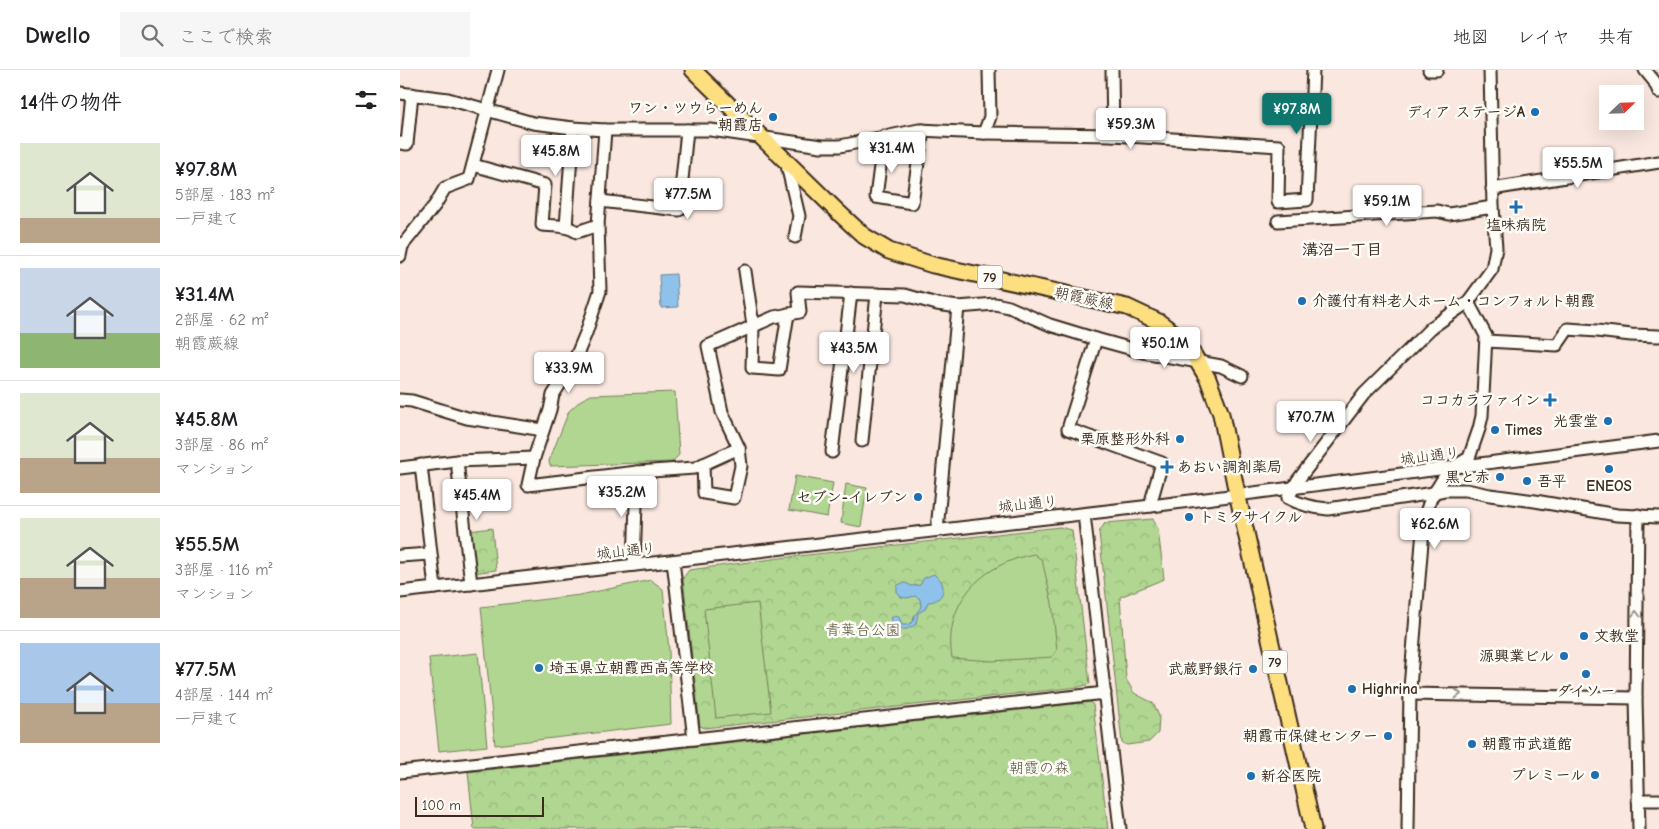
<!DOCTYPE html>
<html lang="ja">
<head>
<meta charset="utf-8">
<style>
  body { margin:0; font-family:"Comic Neue","Klee One",sans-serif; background:#f6f6f6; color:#202124; height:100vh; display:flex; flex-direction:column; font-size:19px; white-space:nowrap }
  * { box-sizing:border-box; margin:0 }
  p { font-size:16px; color:#757577 }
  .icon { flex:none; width:28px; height:28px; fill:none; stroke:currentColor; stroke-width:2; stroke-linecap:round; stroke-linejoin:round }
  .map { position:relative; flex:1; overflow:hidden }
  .panel { display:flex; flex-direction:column; background:#fff; width:400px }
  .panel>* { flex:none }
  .needle { width:32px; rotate:67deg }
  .controls { position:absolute; left:1199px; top:15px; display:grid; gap:10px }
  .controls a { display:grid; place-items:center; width:45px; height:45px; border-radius:0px; background:#fff; box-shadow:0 5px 20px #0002; font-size:25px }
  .scale { position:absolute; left:15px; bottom:12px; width:129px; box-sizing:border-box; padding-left:5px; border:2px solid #3b2a1e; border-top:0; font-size:14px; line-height:18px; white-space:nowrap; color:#3b2a1e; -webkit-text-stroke:4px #fdfcf7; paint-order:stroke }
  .price { position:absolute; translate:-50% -42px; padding:0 11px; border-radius:5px; background:#fff; color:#222; font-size:16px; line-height:32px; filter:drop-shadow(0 1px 2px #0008) }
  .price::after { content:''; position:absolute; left:50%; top:30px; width:15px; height:11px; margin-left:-8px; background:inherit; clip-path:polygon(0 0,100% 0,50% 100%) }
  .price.selected { background:#0f766e; color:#fff }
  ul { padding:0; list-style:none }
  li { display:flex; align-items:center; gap:15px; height:125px; padding:0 20px }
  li+li { border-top:1px solid #e0e0e0 }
  li span { display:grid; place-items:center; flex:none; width:140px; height:100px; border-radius:0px; color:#555 }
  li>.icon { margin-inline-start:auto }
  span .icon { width:60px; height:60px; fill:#fffc; stroke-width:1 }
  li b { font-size:21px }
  h2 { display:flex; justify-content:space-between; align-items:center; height:60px; padding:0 20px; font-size:21px }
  header { display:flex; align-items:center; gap:30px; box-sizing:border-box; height:70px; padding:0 25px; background:#fff; border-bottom:1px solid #e0e0e0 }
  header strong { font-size:24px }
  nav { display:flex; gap:28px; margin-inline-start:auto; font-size:18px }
  .search { width:350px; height:45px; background:#f6f6f6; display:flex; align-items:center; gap:12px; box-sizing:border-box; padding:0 18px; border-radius:0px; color:#757577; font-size:19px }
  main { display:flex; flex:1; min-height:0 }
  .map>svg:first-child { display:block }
</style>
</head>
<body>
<header>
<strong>Dwello</strong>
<div class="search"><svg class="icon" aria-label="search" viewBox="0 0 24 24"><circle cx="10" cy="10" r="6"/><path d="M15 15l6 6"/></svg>ここで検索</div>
<nav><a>地図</a><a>レイヤ</a><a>共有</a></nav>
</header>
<main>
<section class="panel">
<h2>14件の物件<svg class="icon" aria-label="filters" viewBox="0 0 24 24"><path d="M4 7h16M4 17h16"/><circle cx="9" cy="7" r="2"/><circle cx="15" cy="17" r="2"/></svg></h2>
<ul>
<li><span style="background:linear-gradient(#dfe7d0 75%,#b9a48a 0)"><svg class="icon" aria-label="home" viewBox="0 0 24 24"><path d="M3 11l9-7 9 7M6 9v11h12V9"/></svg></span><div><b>¥97.8M</b><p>5部屋 · 183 m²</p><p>一戸建て</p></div></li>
<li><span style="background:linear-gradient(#c9d6e8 65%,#8fb573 0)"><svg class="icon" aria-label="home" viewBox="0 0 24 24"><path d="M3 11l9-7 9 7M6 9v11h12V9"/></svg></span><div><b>¥31.4M</b><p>2部屋 · 62 m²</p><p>朝霞蕨線</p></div></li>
<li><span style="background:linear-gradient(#dfe7d0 65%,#b9a48a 0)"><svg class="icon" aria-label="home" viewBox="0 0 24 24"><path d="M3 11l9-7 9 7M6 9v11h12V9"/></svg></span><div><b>¥45.8M</b><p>3部屋 · 86 m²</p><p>マンション</p></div></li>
<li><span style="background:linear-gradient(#dfe7d0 60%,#b9a48a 0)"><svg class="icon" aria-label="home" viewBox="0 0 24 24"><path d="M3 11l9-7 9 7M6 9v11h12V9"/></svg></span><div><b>¥55.5M</b><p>3部屋 · 116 m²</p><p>マンション</p></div></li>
<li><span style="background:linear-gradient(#a9c7e8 60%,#b9a48a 0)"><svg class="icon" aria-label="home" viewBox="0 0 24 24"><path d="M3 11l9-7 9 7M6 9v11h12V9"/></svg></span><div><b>¥77.5M</b><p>4部屋 · 144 m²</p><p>一戸建て</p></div></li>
</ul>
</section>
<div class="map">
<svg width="1259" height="759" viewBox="0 0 1259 759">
  <defs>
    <pattern id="forest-crowns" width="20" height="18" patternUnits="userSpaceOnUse" patternTransform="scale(1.25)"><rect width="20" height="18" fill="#b0d691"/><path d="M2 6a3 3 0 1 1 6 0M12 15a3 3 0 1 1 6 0" fill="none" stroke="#98b87d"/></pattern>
  </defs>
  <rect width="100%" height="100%" fill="#f9e7e0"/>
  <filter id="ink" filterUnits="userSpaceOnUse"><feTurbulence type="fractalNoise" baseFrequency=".02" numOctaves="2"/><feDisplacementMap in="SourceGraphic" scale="10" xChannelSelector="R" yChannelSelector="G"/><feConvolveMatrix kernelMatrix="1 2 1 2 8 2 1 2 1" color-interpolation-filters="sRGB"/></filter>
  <g filter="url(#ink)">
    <g fill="url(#forest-crowns)" stroke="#768058">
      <polygon points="753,449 758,459 764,509 720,527 726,609 734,623 753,633 759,646 758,663 749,672 727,675 722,673 699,462 705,453"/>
      <polygon points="660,457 672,460 690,614 679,617 305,658 300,656 283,508 289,500 380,488"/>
      <polygon points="92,458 96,500 73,503 69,461"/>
      <polygon points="691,632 693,635 708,759 74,759 68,702"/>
    </g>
    <g fill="#b0d691" stroke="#768058">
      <polygon points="275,322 279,385 272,392 150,396 149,391 169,341 181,330 191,325"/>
      <polygon points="395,406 433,413 427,447 389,440"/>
      <polygon points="446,414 467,418 461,457 441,453"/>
      <path d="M634,484L642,490L652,533L657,580L652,587L592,591L552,588C543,532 582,494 634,484Z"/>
      <polygon points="251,510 263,519 269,580 271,654 95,675 81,537 180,525"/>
      <polygon points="358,533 371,642 316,648 304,539"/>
      <polygon points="78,583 87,676 39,681 29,588"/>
    </g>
    <g fill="#8ec2eb" stroke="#6d8599">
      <polygon points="276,204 278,237 261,238 259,205"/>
      <path d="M534,504C536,507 541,509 542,513C546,524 538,532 528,532L525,539L518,543L516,554C506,562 495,562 491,548L495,546L499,547L502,555H507L513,552L514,546L521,537L520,529L515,526L507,528L501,527L497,522V516C502,512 506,512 511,516L520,515L524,508Z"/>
    </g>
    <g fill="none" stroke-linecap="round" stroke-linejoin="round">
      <g stroke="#3b2a1e" stroke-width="15">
        <g id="minor">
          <polyline points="712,0 713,65"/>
          <polyline points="1029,0 1037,0"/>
          <path d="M1090,0L1093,137L1096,178L1092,199L1068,232L1031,258L964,324L898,410L888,428C901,435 913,438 928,439L1027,424L1045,420H1066L1090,425L1135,431L1217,445L1259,447"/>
          <polyline points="1245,0 1254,11 1259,22"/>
          <polyline points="0,23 48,29 133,53 173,58 205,60 311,60 421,76 440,76 519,60 584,63 590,47 589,0"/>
          <polyline points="205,60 198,155 200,221 186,263 173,294 153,325 150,340 134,388 128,415 237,402 295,398 339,378"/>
          <polyline points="584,63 713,65 879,76 878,132 907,130 913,0"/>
          <polyline points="484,66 476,127 512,133 523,60"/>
          <polyline points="0,73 7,74 12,24"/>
          <polyline points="386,91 399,146 395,167"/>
          <path d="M73,95L145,115L142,155C154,156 167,155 177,162L198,155"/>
          <polyline points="1092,119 1259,92"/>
          <polyline points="200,131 279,140 287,60"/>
          <polyline points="878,151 1037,141 1049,144 1093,137"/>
          <polyline points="166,157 173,58"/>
          <polyline points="0,186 2,176 35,135 45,118 69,109 98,0"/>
          <polyline points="345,201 353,255 352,298 379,300 388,244"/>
          <polyline points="696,269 743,282 821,296 842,306"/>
          <polyline points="1086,271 1157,275 1168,259 1197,261 1231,265 1259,266"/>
          <polyline points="0,330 12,331 67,348 143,360"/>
          <polyline points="462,371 477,224"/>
          <polyline points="432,382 451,223"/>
          <polyline points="57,391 71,514"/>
          <polyline points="303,394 304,423 334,428 341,396 339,378 322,342 308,276 374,247 400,242 398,222 505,225 537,234 558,237 595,234 609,237 650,255 696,269 668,359 762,393 752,428 751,436"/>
          <polyline points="21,395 35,518"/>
          <polyline points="0,398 57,391 134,388"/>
          <polyline points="684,444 720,759"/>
          <polyline points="1238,445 1236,628 1239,759"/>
          <polyline points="537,460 558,237"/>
          <polyline points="0,486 30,484"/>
          <polyline points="273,491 294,669"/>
          <polyline points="234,495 237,402"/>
          <polyline points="0,522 751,436 1259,371"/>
          <polyline points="1009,624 1236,628"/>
          <polyline points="0,702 705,623"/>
          <polyline points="1238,730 1259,730"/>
          <polyline points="1008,759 1010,618 1024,448 1031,428 1043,409 1052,398 1069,388 1079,359 1082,346 1086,266 1068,232"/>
        </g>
      </g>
      <g stroke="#3b2a1e" stroke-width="19">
        <polyline id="major" points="293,0 438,142 464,166 489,181 533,195 727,237 759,252 771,261 790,279 808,309 821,344 835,414 913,759"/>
      </g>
      <use href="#minor" stroke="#fdfcf7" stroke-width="11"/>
      <use href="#major" stroke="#fedf80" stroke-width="15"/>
    </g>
    <defs><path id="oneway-chevron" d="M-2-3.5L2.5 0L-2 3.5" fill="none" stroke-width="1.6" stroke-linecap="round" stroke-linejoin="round" transform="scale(1.25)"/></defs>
    <g stroke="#9c938a">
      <use href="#oneway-chevron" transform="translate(1236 544) rotate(-90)"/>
      <use href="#oneway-chevron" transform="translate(1058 624) rotate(1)"/>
    </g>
  </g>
  <g fill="#1f6fb2" stroke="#fdfcf7" stroke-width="2">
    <circle cx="1135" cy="42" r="5"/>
    <circle cx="373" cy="47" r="5"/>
    <path d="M1113.5 129.5h5v5h5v5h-5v5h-5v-5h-5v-5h5z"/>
    <circle cx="902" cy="231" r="5"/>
    <path d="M1147.5 322.5h5v5h5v5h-5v5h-5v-5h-5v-5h5z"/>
    <circle cx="1208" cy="351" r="5"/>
    <circle cx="1095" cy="360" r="5"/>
    <circle cx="780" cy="369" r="5"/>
    <path d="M764.5 389.5h5v5h5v5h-5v5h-5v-5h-5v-5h5z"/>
    <circle cx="1209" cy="399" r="5"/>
    <circle cx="1100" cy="407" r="5"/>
    <circle cx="1127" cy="411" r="5"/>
    <circle cx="518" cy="427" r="5"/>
    <circle cx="789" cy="447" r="5"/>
    <circle cx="1184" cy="566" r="5"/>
    <circle cx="1164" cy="586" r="5"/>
    <circle cx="139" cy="598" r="5"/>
    <circle cx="853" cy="599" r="5"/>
    <circle cx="1186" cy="604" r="5"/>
    <circle cx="952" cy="619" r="5"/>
    <circle cx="988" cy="666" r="5"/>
    <circle cx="1072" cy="674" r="5"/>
    <circle cx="1195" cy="705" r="5"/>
    <circle cx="851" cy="706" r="5"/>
  </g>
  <g text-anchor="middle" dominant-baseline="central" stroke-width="5" stroke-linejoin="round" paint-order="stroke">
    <g fill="#fdfcf7" stroke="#75695f" stroke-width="1">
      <rect x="577.5" y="195.5" width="25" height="23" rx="4"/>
      <rect x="862.5" y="580.5" width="25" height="23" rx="4"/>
    </g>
    <g font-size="14" font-weight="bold" fill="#3b2a1e">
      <text x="590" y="207">79</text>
      <text x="875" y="592">79</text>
    </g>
    <g font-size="15" font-weight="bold" fill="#3b2a1e" stroke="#fdfcf7" text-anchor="end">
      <text x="363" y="38">ワン・ツウらーめん<tspan x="363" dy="17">朝霞店</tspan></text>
      <text x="1125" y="42">ディア ステージA</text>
      <text x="1116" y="155" text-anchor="middle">塩味病院</text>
      <text x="912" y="231" text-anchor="start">介護付有料老人ホーム・コンフォルト朝霞</text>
      <text x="1140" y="330">ココカラファイン</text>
      <text x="1198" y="351">光雲堂</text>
      <text x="1105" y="360" text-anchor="start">Times</text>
      <text x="770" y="369">栗原整形外科</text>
      <text x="777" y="397" text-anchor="start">あおい調剤薬局</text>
      <text x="1090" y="407">黒と赤</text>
      <text x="1137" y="411" text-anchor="start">吾平</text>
      <text x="1209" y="416" text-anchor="middle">ENEOS</text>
      <text x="508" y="427">セブン-イレブン</text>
      <text x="799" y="447" text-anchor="start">トミタサイクル</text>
      <text x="1194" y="566" text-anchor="start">文教堂</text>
      <text x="1154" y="586">源興業ビル</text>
      <text x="149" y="598" text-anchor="start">埼玉県立朝霞西高等学校</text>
      <text x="843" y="599">武蔵野銀行</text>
      <text x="962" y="619" text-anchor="start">Highrina</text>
      <text x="1186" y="621" text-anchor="middle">ダイソー</text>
      <text x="978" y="666">朝霞市保健センター</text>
      <text x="1082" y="674" text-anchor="start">朝霞市武道館</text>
      <text x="1185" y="705">プレミール</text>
      <text x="861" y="706" text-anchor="start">新谷医院</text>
    </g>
    <g font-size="15" fill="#3b2a1e" stroke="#fdfcf7">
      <text transform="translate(684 228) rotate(12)">朝霞蕨線</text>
      <text transform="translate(1030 386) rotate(-7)">城山通り</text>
      <text transform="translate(628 434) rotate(-6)">城山通り</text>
      <text transform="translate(226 481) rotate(-6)">城山通り</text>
    </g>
    <g font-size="15" fill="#58553b" stroke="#fdfcf7">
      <text x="463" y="560">青葉台公園</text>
      <text x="639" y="698">朝霞の森</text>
    </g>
    <g font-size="16" font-weight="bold" fill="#3b2a1e" stroke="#fdfcf7">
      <text x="942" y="180">溝沼一丁目</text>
    </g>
  </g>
</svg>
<div class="controls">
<a><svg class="needle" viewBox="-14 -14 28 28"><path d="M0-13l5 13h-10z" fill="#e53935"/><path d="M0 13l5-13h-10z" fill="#757577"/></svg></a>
</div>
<div class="scale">100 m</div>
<b class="price selected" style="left:897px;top:65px">¥97.8M</b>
<b class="price" style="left:731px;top:80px">¥59.3M</b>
<b class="price" style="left:492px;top:104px">¥31.4M</b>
<b class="price" style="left:156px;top:107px">¥45.8M</b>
<b class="price" style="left:1178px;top:119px">¥55.5M</b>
<b class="price" style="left:288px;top:150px">¥77.5M</b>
<b class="price" style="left:987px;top:157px">¥59.1M</b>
<b class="price" style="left:765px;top:299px">¥50.1M</b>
<b class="price" style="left:454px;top:304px">¥43.5M</b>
<b class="price" style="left:169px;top:324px">¥33.9M</b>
<b class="price" style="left:911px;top:373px">¥70.7M</b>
<b class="price" style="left:222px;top:448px">¥35.2M</b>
<b class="price" style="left:77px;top:451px">¥45.4M</b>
<b class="price" style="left:1035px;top:480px">¥62.6M</b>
</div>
</main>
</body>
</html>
